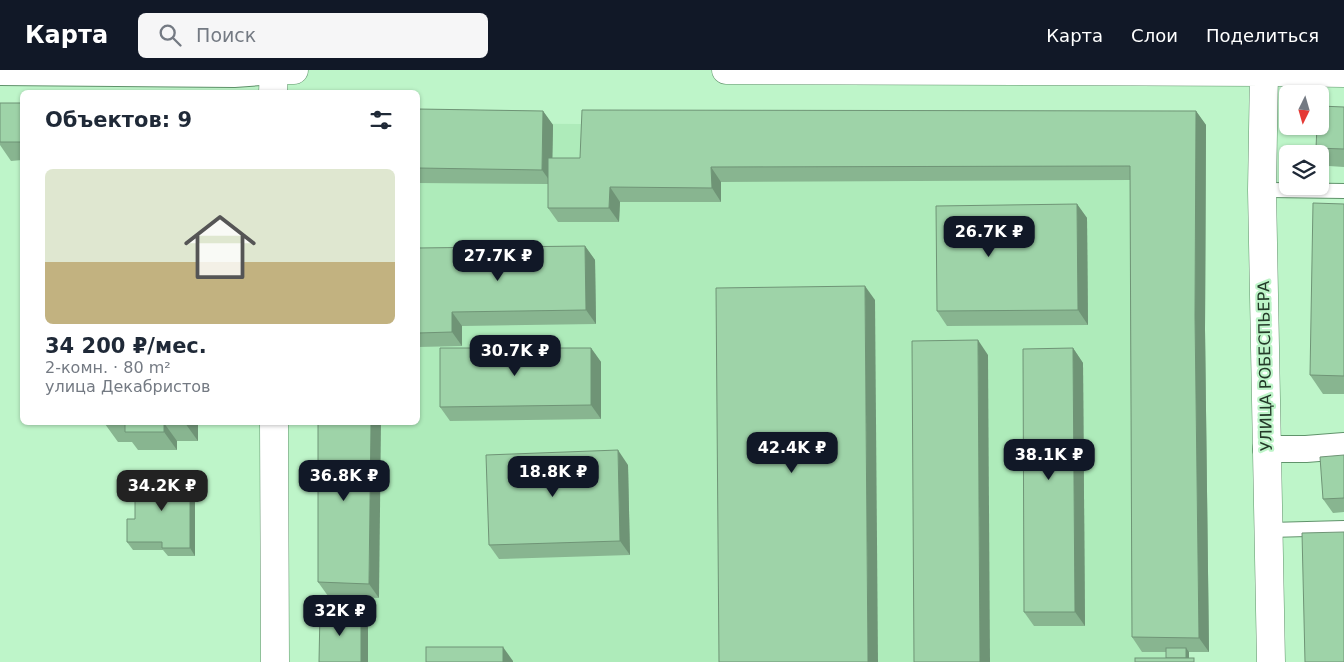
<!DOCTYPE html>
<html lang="ru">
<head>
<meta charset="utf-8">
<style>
  body { margin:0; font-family:"DejaVu Sans",sans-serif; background:#f6f6f7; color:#1f2937; height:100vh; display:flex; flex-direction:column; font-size:19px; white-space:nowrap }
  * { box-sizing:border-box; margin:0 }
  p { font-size:16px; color:#747a83 }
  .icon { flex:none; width:28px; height:28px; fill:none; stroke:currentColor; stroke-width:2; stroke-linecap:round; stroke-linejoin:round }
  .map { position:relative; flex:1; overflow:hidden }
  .details { position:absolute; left:20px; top:20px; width:400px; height:335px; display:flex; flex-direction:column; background:#fff; border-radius:8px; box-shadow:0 1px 4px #0004 }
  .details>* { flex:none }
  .needle { width:32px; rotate:185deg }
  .fabs { position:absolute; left:1279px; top:15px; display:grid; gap:10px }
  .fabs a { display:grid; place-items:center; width:50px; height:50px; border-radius:8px; background:#fff; box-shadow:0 1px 4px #0004; font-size:25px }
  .price { position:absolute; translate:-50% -42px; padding:0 11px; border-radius:10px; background:#111827; color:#fff; font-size:16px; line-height:32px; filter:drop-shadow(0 1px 2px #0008) }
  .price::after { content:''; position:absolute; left:50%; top:30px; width:15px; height:11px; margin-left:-8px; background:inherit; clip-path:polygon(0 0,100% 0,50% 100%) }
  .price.selected { background:#222; color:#fff }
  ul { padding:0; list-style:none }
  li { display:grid; align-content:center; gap:10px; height:265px; padding:0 25px }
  li span { display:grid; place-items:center; height:155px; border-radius:8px; color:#555 }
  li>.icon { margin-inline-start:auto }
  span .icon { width:90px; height:90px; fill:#fffc; stroke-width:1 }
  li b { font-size:21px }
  h2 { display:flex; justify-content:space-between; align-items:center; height:60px; padding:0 25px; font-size:21px }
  header { display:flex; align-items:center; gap:30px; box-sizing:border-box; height:70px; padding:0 25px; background:#111827; color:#fff }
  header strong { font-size:24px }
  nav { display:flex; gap:28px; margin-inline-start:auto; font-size:18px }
  .search { width:350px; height:45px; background:#f6f6f7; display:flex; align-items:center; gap:12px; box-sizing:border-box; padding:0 18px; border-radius:8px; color:#747a83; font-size:19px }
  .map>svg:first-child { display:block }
</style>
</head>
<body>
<header>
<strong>Карта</strong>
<div class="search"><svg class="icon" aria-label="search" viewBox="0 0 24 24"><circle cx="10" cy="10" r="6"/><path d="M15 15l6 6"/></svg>Поиск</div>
<nav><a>Карта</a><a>Слои</a><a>Поделиться</a></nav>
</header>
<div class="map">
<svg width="1344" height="592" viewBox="0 0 1344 592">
  <rect width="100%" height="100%" fill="#bef5c9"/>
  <polygon fill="#aeebba" points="418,53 721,55 1206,55 1205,259 1209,582 1189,582 1189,592 328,592 328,353 418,352"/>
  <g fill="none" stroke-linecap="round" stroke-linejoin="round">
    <g stroke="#60936b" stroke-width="16">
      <g id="service">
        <polyline points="1262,120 1344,121"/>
        <polyline points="1268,460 1344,458"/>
      </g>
    </g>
    <g stroke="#60936b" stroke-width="28">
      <g id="minor">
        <polyline points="0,2 234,4 274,1"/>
        <polyline points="1266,379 1306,379 1344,376"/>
      </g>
    </g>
    <g stroke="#60936b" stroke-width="29">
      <g id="tertiary">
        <polyline points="1264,2 1344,3"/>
        <polyline points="273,22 274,1"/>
        <polyline points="274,352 275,592"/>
      </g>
    </g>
    <g stroke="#60936b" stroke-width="29">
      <g id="secondary">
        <polyline points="274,0 294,0"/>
        <polyline points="726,0 1264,2 1262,120 1271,592"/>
      </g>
    </g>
    <use href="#service" stroke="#fff" stroke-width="14"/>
    <use href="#minor" stroke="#fff" stroke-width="26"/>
    <use href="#tertiary" stroke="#fff" stroke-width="28"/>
    <use href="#secondary" stroke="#fff" stroke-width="28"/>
  </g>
  <g fill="#88b590">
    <polygon points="0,33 22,33 22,90 11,91 0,75"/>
    <polygon points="1344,37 1344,97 1329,96 1316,78"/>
    <polygon points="418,39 543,41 553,55 552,88 580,88 1196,41 1206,55 1205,260 1209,582 1189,582 1166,588 1166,582 1142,582 1132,567 1130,110 721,112 721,132 620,132 619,152 558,152 548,138 548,114 418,113"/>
    <polygon points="1077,134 1087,148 1088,255 947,256 937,241"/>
    <polygon points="1344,134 1344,324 1323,324 1310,305"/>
    <polygon points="585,176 595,190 596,254 462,256 462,276 418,277 418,178"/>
    <polygon points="591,278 601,292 601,349 450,351 440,337"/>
    <polygon points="1073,278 1083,293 1085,556 1034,556 1024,542"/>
    <polygon points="198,352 198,371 177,371 177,380 138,380 132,372 118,372 105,354"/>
    <polygon points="318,352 379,528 328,526 318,512"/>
    <polygon points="1344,385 1344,442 1333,443 1323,429"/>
    <polygon points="628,395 630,485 499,489 489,475"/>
    <polygon points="190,407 195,415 195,486 168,486 163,480 133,480 127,472 135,449"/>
  </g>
  <g fill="#6f9476">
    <polygon points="543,41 553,55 552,114 542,100"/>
    <polygon points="1196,41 1206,55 1205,260 1209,582 1199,568 1195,246"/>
    <polygon points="711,97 721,112 721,132 712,118"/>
    <polygon points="610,117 620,132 619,152 609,138"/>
    <polygon points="1077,134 1087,148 1088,255 1078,240"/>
    <polygon points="585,176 595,190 596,254 586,240"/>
    <polygon points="865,216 875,230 878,592 868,592"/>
    <polygon points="452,242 462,256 462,276 452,262"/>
    <polygon points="978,270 988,285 990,592 980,592"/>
    <polygon points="591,278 601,292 601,349 591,335"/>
    <polygon points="1073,278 1083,293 1085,556 1075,542"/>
    <polygon points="185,352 198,352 198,371 185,353"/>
    <polygon points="371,352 381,352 379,528 369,514"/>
    <polygon points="164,353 177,371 177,380 164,362"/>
    <polygon points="618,380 628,395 630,485 620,471"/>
    <polygon points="190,407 195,415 195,486 190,478"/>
    <polygon points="361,541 368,553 368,592 361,592"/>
    <polygon points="503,577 513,591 513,592 503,592"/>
    <polygon points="1186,578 1189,582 1189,592 1186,592"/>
  </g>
  <g fill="#9ed3a8" stroke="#6f9476">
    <rect x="0" y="33" width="22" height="39"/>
    <polygon points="1320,36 1344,37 1344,79 1316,78 1317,56 1320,56"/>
    <polygon points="418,39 543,41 542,100 418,98"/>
    <polygon points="582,40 1196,41 1195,246 1199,568 1132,567 1130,96 711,97 712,118 610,117 609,138 548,138 548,88 580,88"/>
    <polygon points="1313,133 1344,134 1344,306 1310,305"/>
    <polygon points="1077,134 1078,240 937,241 936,136"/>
    <polygon points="585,176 586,240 452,242 452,262 418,263 418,178"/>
    <polygon points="865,216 868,592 719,592 716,218"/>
    <polygon points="978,270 980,592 914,592 912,271"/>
    <polygon points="440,278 591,278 591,335 440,337"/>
    <polygon points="1073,278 1075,542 1024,542 1023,279"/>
    <polygon points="105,352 185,352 185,353 164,353 164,362 125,362 125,354 105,354"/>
    <polygon points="318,352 371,352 369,514 318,512"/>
    <polygon points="618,380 620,471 489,475 486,385"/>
    <polygon points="1344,385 1344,428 1323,429 1320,387"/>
    <polygon points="190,407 190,478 162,478 162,472 127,472 127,449 135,449 135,408"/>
    <polygon points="1344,462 1344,592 1305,592 1302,463"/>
    <polygon points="320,541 361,541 361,592 319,592"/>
    <rect x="426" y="577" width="77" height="15"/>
    <rect x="1166" y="578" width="20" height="10"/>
    <rect x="1135" y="588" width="59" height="4"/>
  </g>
  <g text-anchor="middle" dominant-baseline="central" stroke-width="4.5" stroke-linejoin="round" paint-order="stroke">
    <g font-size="16" fill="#243a29" stroke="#bef5c9">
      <text transform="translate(1265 296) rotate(-91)">УЛИЦА РОБЕСПЬЕРА</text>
    </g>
  </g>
</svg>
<div class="fabs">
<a><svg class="needle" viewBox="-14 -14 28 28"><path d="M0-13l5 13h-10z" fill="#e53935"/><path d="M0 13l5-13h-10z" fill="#747a83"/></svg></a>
<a><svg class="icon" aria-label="layers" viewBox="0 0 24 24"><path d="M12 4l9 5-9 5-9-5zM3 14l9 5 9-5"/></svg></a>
</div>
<b class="price" style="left:989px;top:188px">26.7K ₽</b>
<b class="price" style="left:498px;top:212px">27.7K ₽</b>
<b class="price" style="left:515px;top:307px">30.7K ₽</b>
<b class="price" style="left:792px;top:404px">42.4K ₽</b>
<b class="price" style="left:1049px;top:411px">38.1K ₽</b>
<b class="price" style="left:553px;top:428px">18.8K ₽</b>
<b class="price" style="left:344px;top:432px">36.8K ₽</b>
<b class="price selected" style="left:162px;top:442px">34.2K ₽</b>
<b class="price" style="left:340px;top:567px">32K ₽</b>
<section class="details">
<h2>Объектов: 9<svg class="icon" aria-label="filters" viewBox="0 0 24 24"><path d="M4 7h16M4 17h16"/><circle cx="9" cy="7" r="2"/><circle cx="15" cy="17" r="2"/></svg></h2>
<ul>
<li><span style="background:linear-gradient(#dfe7d0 60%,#c2b280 0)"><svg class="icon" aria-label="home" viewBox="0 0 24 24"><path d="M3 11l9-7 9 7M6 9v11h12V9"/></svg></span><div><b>34 200 ₽/мес.</b><p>2-комн. · 80 m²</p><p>улица Декабристов</p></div></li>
</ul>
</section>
</div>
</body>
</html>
